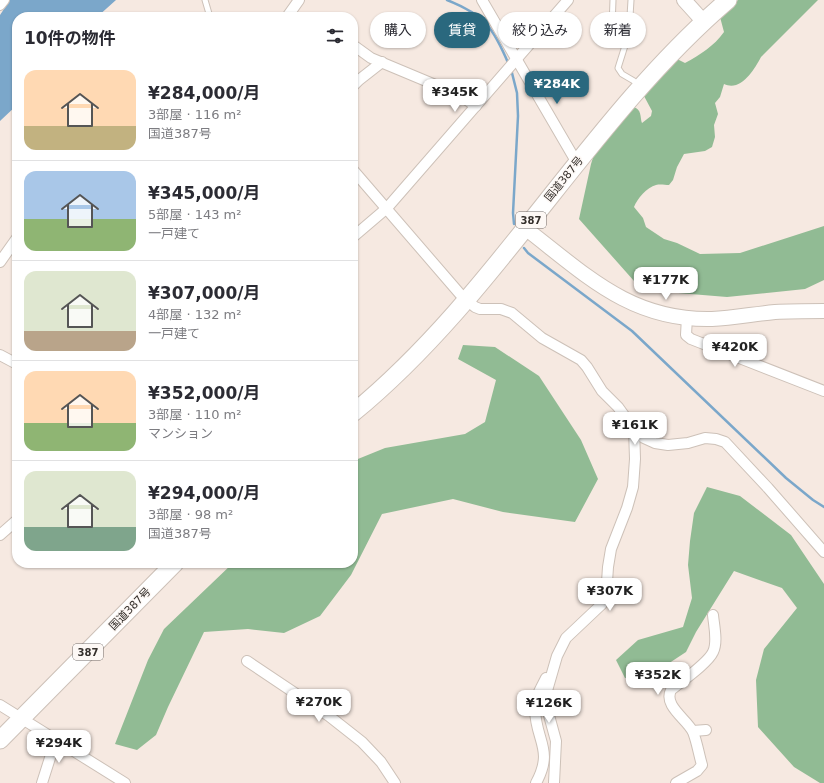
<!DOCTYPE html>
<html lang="ja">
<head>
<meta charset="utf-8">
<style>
  body { margin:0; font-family:"DejaVu Sans","Noto Sans JP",sans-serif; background:#f2f2f3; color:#2b2b33; height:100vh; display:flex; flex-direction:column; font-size:15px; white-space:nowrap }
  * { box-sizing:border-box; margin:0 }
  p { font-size:13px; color:#7c7c81 }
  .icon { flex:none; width:22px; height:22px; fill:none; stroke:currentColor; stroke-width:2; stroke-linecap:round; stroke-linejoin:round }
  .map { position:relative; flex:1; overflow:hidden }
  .sheet { position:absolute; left:12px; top:12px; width:346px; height:556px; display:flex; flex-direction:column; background:#fff; border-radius:16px; box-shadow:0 1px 3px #0004 }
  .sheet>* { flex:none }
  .banner { position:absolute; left:370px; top:12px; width:380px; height:36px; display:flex; gap:8px }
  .price { position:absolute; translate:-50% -34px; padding:0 9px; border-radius:8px; background:#fff; color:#222; font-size:13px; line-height:26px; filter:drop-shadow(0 1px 2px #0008) }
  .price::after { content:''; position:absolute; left:50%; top:24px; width:12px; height:9px; margin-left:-6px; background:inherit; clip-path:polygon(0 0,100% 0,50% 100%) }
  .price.selected { background:#2a687e; color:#fff }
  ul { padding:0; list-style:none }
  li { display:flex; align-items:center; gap:12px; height:100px; padding:0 12px }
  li+li { border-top:1px solid #e1e1e2 }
  li span { display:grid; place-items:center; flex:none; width:112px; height:80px; border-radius:12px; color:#555 }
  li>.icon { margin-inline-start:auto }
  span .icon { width:48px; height:48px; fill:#fffc; stroke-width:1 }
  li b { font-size:17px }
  h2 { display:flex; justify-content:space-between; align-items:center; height:48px; padding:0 12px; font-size:17px }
  .chip { padding:0 14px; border-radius:18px; background:#fff; box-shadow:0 1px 3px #0004; font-size:14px; line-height:36px }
  .chip.selected { background:#2a687e; color:#fff }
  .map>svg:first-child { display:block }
</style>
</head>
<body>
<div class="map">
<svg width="824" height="783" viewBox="0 0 824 783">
  <rect width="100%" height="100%" fill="#f6e9e1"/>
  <g fill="#91bb94">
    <path d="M738,0H818L761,57C754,70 741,92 724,84L720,97L715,103L718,114L714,125L715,137L712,147L705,151L684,154L677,167L673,180L669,185C665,185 660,184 656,185C647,187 637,199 634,207L643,218L646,227L664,239L677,243L700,254L740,253L824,226V280L805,289L727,297L642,290L579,219L591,164L599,139L633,107C642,109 640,117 642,123L651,116L652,111L644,96L677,59L685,63C700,55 714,46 724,32L720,17L725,11Z"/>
    <polygon points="463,345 495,347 539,376 581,440 598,479 575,522 503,512 453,499 382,514 351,575 320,616 284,633 248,629 204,632 168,707 156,735 137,750 115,744 148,660 164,629 233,563 353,563 353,461 385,448 465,434 485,422 496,380 458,359"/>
    <polygon points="707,487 740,496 791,535 824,584 824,783 820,783 794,767 758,727 756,680 764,649 797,608 782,588 734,571 696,632 686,652 648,677 625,678 616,660 638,640 683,627 692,598 688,565 690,541 694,513"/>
  </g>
  <polygon fill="#7ba7ca" points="10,0 116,0 97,17 17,17 17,105 0,121 0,15"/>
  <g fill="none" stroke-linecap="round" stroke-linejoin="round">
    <g stroke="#7ba7ca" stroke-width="2.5">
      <path d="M447,0C485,15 493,27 509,65"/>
      <polyline points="511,69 517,93 518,116 513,213 514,224"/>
      <polyline points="524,248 528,253 632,331 786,478 813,500 824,507"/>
    </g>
    <g stroke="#cdc1b8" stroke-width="7">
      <g id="lane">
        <polyline points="205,0 210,17"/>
        <polyline points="613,0 612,27 626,42"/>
        <polyline points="631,0 629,33 618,68 622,74 634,81"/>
      </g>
    </g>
    <g stroke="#cdc1b8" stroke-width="12">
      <g id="street">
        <polyline points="482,0 577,163"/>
        <polyline points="0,5 4,0"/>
        <polyline points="287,17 299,0"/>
        <polyline points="353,45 371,58 438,86 462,97 476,106"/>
        <polyline points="353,86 359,80 382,62"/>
        <polyline points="353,170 460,294 475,307 480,309 501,309 512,313 542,338 581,360 587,367 602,391 618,407 636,432 644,438 655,443 668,445 688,443 705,438 716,439 725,442 768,488 824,552"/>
        <polyline points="353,237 387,208 568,0"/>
        <polyline points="0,262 17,238"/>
        <polyline points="687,317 686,335 691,339 824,391"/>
        <polyline points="0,355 17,364"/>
        <polyline points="0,535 17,520"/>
        <polyline points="247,661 329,716 362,742 381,762 395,783"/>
        <polyline points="0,705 125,783"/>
        <polyline points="693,731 706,730"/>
        <polyline points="42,783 56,739"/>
        <path d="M536,783C554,750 536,741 535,710C534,699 541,688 546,678"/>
        <polyline points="554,783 556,741 547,708 546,694 557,656 566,638 602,604 606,597 608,567 611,549 627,508 633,487 635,459 634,428"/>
        <path d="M676,783L697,771L702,765C699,755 697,742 693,732C687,719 663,706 671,690C682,681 708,663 713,652C718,642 714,626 713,615"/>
      </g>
    </g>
    <g stroke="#cdc1b8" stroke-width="16">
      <g id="secondary">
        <polyline points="684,0 703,21"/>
        <path d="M525,228C585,274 630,321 712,319C733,318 754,314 775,312C791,311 808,311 824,311"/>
      </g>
    </g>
    <g stroke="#cdc1b8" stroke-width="19">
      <g id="highway">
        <path d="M353,413C498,294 586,122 728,0"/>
        <polyline points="0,740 175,563"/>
      </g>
    </g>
    <use href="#lane" stroke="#fff" stroke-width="5"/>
    <use href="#street" stroke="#fff" stroke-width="10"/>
    <use href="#secondary" stroke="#fff" stroke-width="14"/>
    <use href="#highway" stroke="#fff" stroke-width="17"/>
  </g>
  <g text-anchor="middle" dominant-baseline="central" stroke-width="3" stroke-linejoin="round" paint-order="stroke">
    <g fill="#fdf8f5" stroke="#706b68" stroke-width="1">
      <rect x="516" y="212" width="30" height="16" rx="3"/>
      <rect x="73" y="644" width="30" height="16" rx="3"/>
    </g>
    <g font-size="10" font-weight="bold" fill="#342f2b">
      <text x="531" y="220">387</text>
      <text x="88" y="652">387</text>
    </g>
    <g font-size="11" fill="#342f2b" stroke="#fdf8f5">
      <text transform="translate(564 179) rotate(-51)">国道387号</text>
      <text transform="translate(130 609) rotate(-46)">国道387号</text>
    </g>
  </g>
</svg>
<b class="price selected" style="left:557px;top:105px">¥284K</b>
<b class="price" style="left:455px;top:113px">¥345K</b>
<b class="price" style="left:666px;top:301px">¥177K</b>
<b class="price" style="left:735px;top:368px">¥420K</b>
<b class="price" style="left:635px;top:446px">¥161K</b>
<b class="price" style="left:610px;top:612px">¥307K</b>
<b class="price" style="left:658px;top:696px">¥352K</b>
<b class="price" style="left:319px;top:723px">¥270K</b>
<b class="price" style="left:549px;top:724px">¥126K</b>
<b class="price" style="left:59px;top:764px">¥294K</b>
<div class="banner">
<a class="chip">購入</a>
<a class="chip selected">賃貸</a>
<a class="chip">絞り込み</a>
<a class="chip">新着</a>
</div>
<section class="sheet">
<h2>10件の物件<svg class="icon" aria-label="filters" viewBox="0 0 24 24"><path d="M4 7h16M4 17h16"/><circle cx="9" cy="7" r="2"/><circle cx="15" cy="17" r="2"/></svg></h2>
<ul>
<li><span style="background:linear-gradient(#ffd9b3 70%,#c2b280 0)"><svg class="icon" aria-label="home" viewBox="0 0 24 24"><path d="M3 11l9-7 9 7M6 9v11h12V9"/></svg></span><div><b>¥284,000/月</b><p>3部屋 · 116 m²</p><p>国道387号</p></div></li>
<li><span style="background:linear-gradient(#a9c7e8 60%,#8fb573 0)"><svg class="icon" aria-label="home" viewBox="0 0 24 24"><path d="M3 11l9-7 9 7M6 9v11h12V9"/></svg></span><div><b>¥345,000/月</b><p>5部屋 · 143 m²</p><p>一戸建て</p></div></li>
<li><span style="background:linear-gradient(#dfe7d0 75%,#b9a48a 0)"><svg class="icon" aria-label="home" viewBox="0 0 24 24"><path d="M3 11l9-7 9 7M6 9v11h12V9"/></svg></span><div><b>¥307,000/月</b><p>4部屋 · 132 m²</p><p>一戸建て</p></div></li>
<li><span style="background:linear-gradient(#ffd9b3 65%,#8fb573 0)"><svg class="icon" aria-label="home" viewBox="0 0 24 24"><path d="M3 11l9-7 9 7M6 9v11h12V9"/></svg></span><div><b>¥352,000/月</b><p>3部屋 · 110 m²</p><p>マンション</p></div></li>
<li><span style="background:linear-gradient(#dfe7d0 70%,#7fa58c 0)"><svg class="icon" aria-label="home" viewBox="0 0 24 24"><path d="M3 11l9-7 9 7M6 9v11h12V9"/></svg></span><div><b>¥294,000/月</b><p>3部屋 · 98 m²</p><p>国道387号</p></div></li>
</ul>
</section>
</div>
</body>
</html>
